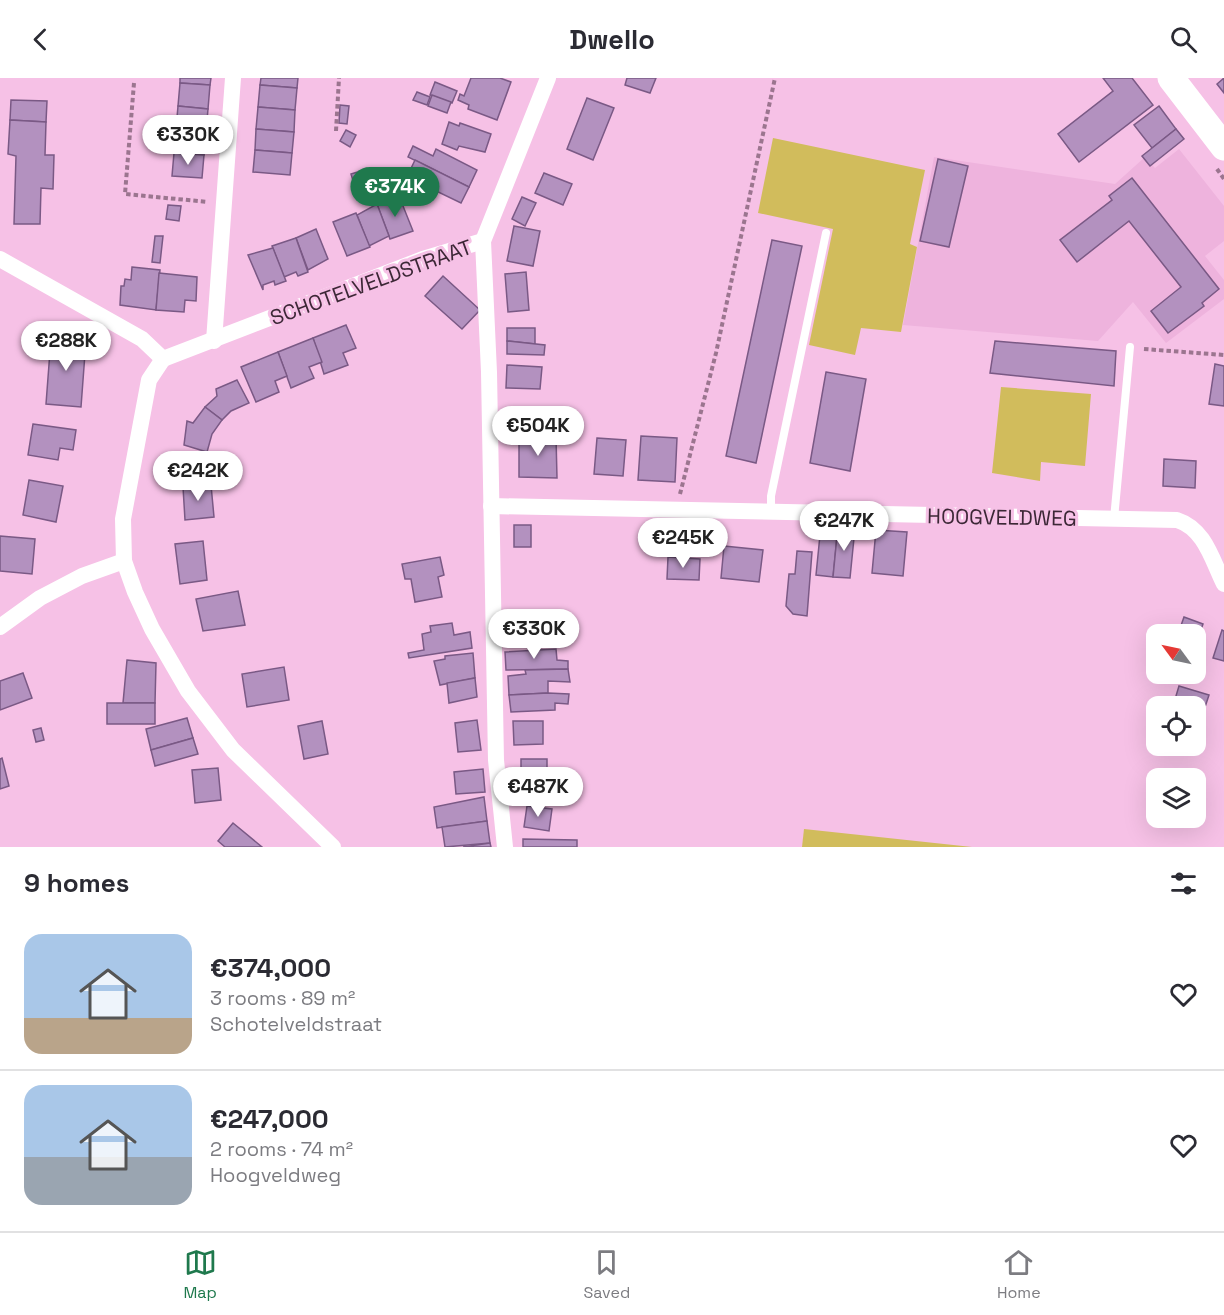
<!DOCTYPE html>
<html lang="en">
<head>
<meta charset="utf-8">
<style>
  body { margin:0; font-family:"Space Grotesk",sans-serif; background:#f7f7f7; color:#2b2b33; height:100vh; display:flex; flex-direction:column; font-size:22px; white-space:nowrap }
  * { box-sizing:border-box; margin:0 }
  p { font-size:20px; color:#7c7c81 }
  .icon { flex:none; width:33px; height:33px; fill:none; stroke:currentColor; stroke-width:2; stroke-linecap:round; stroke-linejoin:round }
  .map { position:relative; height:769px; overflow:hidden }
  .side { display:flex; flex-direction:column; background:#fff; flex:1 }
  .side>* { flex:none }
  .needle { width:39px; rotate:303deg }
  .fabs { position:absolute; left:1146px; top:546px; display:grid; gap:12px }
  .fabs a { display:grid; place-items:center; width:60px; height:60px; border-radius:12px; background:#fff; box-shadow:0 6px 24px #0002; font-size:30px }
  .price { position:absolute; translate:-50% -51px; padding:0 14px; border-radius:21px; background:#fff; color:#222; font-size:20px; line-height:39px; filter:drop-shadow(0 2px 3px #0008) }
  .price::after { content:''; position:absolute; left:50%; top:36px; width:18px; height:14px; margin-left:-9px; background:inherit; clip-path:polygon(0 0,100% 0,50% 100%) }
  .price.active { background:#1f794d; color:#fff }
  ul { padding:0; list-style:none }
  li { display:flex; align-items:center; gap:18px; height:150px; padding:0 24px }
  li+li { border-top:2px solid #e1e1e2 }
  li span { display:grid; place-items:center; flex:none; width:168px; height:120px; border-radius:18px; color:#555 }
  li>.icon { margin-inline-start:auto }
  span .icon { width:72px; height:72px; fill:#fffc; stroke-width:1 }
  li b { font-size:26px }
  h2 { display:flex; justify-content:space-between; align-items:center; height:72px; padding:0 24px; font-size:26px }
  header { display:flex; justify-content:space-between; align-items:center; height:78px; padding:0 24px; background:#fff; font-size:27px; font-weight:800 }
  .dock { display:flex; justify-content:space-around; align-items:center; height:84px; border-top:2px solid #e1e1e2; background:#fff; font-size:16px; color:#7c7c81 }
  .dock a { display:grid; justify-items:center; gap:3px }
  .dock .active { color:#1f794d }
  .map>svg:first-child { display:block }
</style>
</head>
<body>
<header><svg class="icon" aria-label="back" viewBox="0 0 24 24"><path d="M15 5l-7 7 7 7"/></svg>Dwello<svg class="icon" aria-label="search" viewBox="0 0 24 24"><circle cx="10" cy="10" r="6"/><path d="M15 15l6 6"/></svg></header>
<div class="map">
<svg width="1224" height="769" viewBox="0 0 1224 769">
  <rect width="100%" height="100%" fill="#f6c1e6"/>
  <polygon fill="#eeb3dd" points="1179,71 1224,128 1224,163 1205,178 1224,202 1224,221 1166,265 1133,224 1098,263 903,247 934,79 1115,106 1145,79 1155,90"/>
  <g fill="#d1bc5c">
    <polygon points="773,60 925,92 910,166 917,169 901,254 861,250 855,277 809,267 833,151 758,135"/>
    <polygon points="1001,309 1091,316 1085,388 1041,384 1040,403 992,395"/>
    <polygon points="804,751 972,769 802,769"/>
  </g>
  <g fill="#b391bf" stroke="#7a5985" stroke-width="1.5">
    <polygon points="180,0 211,0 210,7 180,5"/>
    <polygon points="261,0 298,0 297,10 260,7"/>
    <polygon points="471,0 500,0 511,4 497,42 468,31 469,27 458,22 460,16 464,18"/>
    <polygon points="627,0 656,0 650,15 625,7"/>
    <polygon points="1103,0 1132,0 1153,27 1079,84 1058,56 1113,13"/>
    <polygon points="1224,0 1224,15 1217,6"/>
    <polygon points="435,4 457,13 452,25 430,17"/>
    <polygon points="180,5 210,7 208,31 178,28"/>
    <polygon points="260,7 297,10 295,32 258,29"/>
    <polygon points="417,14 430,19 427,27 413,22"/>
    <polygon points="432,17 451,24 447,35 428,28"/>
    <polygon points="587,20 614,30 593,82 567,71"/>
    <polygon points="11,22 47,23 46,44 10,42"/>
    <polygon points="340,27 349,28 347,46 339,45"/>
    <polygon points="178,28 208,31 206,54 176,51"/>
    <polygon points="1159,28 1176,51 1152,70 1134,47"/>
    <polygon points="258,29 295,32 294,54 256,51"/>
    <polygon points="10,42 46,44 45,77 54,77 53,111 41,110 40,146 14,146 16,78 8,76"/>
    <polygon points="449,44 459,48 460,45 491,56 485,74 459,68 457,72 442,66"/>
    <polygon points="176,51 206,54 204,77 174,75"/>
    <polygon points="256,51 294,54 292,75 255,72"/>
    <polygon points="1176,51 1184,61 1150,88 1142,78"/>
    <polygon points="346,52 356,57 350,69 340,63"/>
    <polygon points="413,68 433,78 436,71 477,92 469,109 408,79"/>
    <polygon points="255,72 292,75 290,97 253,94"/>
    <polygon points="174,75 204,77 202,100 172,98"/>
    <polygon points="938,81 968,88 949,169 920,163"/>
    <polygon points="415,82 469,109 461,125 407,99"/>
    <polygon points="361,93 364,102 354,106 351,96"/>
    <polygon points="544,95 572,106 563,127 535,115"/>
    <polygon points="1132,100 1219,211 1202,225 1204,228 1168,255 1151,233 1181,209 1129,143 1077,184 1060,162 1112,122 1109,118"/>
    <polygon points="399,118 413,153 390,161 377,126"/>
    <polygon points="522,119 536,125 525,148 512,141"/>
    <polygon points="377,126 389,158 369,168 357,137"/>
    <polygon points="168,127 181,128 179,143 166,141"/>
    <polygon points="356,135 370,169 347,178 333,144"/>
    <polygon points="514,148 540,153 533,188 507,183"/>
    <polygon points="316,151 328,181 308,192 296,160"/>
    <polygon points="155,158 163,158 160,185 152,184"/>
    <polygon points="296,160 308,194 298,198 296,194 284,199 272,168"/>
    <polygon points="772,162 802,168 756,385 726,378"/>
    <polygon points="273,170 286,203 275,207 274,203 263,207 263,212 248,177"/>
    <polygon points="132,189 160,192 156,232 120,227 121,208 124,208 125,201 131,202"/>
    <polygon points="526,194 529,232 508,234 505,196"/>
    <polygon points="159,195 197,199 196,223 185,222 184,234 156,232"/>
    <polygon points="443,198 480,232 462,251 425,218"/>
    <polygon points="346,247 356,270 343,275 348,287 324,296 313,260"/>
    <polygon points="507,250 535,250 535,266 507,263"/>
    <polygon points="51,260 86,262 81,329 46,326"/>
    <polygon points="313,260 322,284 309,289 314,300 291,310 278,274"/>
    <polygon points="507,263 545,267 544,277 507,276"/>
    <polygon points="995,263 1116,273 1114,308 990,295"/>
    <polygon points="278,274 287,298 275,303 279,314 256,324 241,289"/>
    <polygon points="1215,286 1224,288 1224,328 1209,326"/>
    <polygon points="507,287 542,289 540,311 506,310"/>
    <polygon points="826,294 866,301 850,393 810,385"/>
    <polygon points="237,302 249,325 231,333 222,342 205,329 217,318 216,311"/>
    <polygon points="205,329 222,342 212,356 207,374 184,367 187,343 193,345"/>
    <polygon points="519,336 557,337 556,359 519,359"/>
    <polygon points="33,346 76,352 73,372 60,370 58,382 28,377"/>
    <polygon points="641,358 677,360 675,404 638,402"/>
    <polygon points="519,359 556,359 557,400 519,399"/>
    <polygon points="597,360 626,362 623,398 594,396"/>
    <polygon points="1164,381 1196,383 1195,410 1163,408"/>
    <polygon points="29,402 63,408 56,444 23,437"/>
    <polygon points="211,407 214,439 185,442 183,409"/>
    <rect x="514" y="447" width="17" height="22"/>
    <polygon points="821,447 838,448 833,499 816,497"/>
    <polygon points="838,448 855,450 850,500 833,499"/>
    <polygon points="876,452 907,454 903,498 872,495"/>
    <polygon points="0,458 35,461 32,496 0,493"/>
    <polygon points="203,463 207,502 180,506 175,466"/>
    <polygon points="724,468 763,472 759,504 721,500"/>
    <polygon points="797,473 812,474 807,538 793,536 786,528 789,496 795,496"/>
    <polygon points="440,479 444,497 438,499 442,519 415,524 411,501 405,501 402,486"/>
    <polygon points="668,479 700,481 699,502 667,501"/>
    <polygon points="238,513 245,547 203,553 196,521"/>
    <polygon points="1184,539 1203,546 1196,566 1196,556 1178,556"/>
    <rect x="505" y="544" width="28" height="19"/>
    <polygon points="452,545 454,557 470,554 472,570 409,580 408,575 424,572 422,556 431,554 430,548"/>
    <polygon points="1222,552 1224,553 1224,583 1213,580"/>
    <polygon points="556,571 557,582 568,583 568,591 506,592 505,574"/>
    <polygon points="473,575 475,600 440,607 434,583 445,581 445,578"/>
    <polygon points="127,582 156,585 155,625 123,625"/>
    <polygon points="284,589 289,622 247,629 242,596"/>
    <polygon points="568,591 570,604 548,603 548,615 509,617 508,598 526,596 525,592"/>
    <polygon points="23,595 32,620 0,632 0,603"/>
    <polygon points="475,600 477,619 449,625 447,605"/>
    <polygon points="1179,608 1209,617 1200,644 1196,643 1196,628 1173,628"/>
    <polygon points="548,615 569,616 568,626 555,625 555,632 511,634 509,617"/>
    <rect x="107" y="625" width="48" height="21"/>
    <polygon points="187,640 193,660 151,672 146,651"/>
    <polygon points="477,642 481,672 458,674 455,645"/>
    <polygon points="322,643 328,676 304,681 298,648"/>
    <polygon points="513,643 543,643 543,666 514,667"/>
    <polygon points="41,650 44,662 36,664 33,652"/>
    <polygon points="193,660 198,676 155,688 151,672"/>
    <polygon points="2,680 9,708 0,711 0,681"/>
    <polygon points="521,681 547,681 547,703 521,704"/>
    <polygon points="218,690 221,722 195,725 192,692"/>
    <polygon points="483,691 485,714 456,716 454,694"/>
    <polygon points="484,719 487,743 437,750 434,729"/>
    <polygon points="527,728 552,731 549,753 524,749"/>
    <polygon points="487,743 490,765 445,769 442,749"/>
    <polygon points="233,745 262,769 225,769 218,763"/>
    <polygon points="523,761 577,762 577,769 523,769"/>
    <polygon points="490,765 491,769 463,769"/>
  </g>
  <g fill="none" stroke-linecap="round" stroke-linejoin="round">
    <g stroke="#9b758f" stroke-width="4" stroke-dasharray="4.5 3" stroke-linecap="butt">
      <polyline points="134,5 125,116 208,124"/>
      <polyline points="336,53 339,0"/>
      <polyline points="1217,91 1224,101"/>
      <polyline points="1144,271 1224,277"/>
      <polyline points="680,416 716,275 775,0"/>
    </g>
    <g stroke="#fff" stroke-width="8">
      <polyline points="771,434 771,418 826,155"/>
      <polyline points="1114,441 1130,269"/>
    </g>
    <g stroke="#fff" stroke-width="16">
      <polyline points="0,181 142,261 163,281"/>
      <polyline points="214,263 233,0"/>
      <polyline points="163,281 149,302 123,441 124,483 135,514 152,551 188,613 233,672 333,769"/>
      <polyline points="163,281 423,181 483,163"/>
      <path d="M491,428L1177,442C1205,451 1212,482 1224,506"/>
      <polyline points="0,549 40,520 82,498 124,483"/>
      <polyline points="505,769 496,682 489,294 483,163 548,0"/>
    </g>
    <polyline stroke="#fff" stroke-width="27" points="1171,0 1224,69"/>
  </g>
  <g text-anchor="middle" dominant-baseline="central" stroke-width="6" stroke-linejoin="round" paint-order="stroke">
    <g font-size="21" fill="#3c2736" stroke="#f6c1e6">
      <text transform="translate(371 204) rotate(-20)">SCHOTELVELDSTRAAT</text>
      <text transform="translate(1002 439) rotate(1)">HOOGVELDWEG</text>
    </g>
  </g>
</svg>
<div class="fabs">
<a><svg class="needle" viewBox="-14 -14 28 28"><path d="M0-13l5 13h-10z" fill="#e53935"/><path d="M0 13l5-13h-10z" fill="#7c7c81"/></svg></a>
<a><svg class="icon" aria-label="locate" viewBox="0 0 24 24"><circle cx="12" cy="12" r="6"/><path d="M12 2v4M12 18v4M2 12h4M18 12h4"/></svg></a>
<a><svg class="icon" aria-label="layers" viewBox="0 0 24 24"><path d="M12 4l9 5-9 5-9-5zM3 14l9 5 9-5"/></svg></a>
</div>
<b class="price" style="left:188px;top:88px">€330K</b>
<b class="price active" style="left:395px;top:140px">€374K</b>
<b class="price" style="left:66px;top:294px">€288K</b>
<b class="price" style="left:538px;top:379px">€504K</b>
<b class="price" style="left:198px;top:424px">€242K</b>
<b class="price" style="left:844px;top:474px">€247K</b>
<b class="price" style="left:683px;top:491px">€245K</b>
<b class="price" style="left:534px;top:582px">€330K</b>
<b class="price" style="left:538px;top:740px">€487K</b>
</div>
<section class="side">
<h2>9 homes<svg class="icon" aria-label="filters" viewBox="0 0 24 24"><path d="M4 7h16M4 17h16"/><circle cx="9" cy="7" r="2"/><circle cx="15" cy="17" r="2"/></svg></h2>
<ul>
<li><span style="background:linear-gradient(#a9c7e8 70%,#b9a48a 0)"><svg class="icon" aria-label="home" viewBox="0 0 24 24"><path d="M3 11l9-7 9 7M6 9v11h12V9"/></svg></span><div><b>€374,000</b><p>3 rooms · 89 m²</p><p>Schotelveldstraat</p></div><svg class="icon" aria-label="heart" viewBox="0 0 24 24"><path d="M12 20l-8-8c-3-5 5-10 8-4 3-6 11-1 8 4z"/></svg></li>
<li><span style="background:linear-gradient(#a9c7e8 60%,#9aa5b1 0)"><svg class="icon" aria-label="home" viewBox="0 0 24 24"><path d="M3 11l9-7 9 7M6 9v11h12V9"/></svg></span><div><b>€247,000</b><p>2 rooms · 74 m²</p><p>Hoogveldweg</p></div><svg class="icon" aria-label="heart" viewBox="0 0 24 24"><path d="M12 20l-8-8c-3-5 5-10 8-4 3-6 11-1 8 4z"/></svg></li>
</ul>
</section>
<nav class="dock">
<a class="active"><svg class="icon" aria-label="map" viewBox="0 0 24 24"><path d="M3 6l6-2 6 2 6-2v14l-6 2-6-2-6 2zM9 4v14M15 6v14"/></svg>Map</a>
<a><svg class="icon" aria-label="saved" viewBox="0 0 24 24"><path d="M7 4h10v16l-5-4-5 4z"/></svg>Saved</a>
<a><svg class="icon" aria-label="home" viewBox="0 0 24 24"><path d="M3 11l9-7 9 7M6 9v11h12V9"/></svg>Home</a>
</nav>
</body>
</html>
